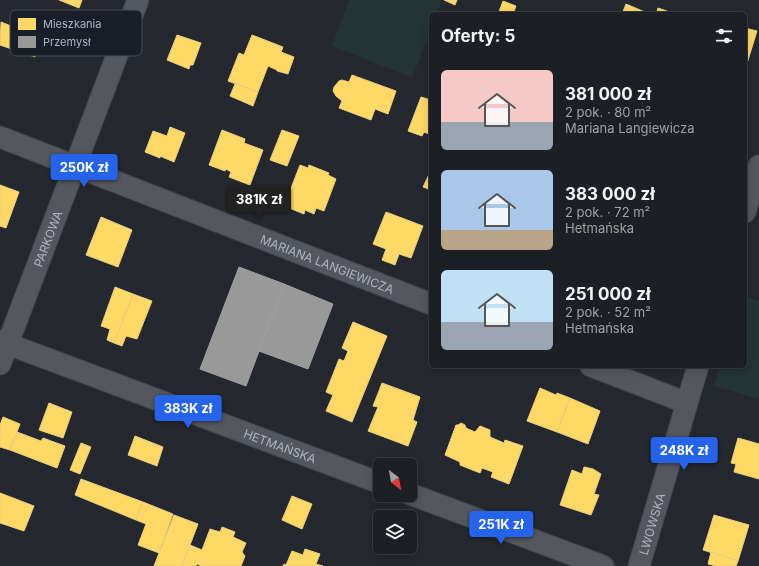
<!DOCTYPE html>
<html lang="pl">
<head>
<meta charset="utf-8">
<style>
  body { margin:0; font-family:Inter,sans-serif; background:#292c30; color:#f1f3f6; height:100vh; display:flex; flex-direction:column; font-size:15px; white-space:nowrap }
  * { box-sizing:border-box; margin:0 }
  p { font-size:13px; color:#a0a2a6 }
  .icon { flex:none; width:22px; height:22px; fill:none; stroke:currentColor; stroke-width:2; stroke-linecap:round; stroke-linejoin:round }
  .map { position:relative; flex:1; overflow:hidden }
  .drawer { position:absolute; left:429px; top:12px; width:318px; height:356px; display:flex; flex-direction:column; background:#1c1f23; border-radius:6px; box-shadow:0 2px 10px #0003,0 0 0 1px #3a3d41 }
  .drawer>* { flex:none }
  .needle { width:26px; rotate:149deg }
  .buttons { position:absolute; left:373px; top:458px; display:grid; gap:8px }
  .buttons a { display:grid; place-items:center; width:44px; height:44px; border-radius:6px; background:#1c1f23; box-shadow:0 2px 10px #0003,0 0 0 1px #3a3d41; font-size:20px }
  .price { position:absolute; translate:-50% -34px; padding:0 9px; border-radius:4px; background:#2563eb; color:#fff; font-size:13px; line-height:26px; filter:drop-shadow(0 1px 2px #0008) }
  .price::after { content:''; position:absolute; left:50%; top:24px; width:12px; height:9px; margin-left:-6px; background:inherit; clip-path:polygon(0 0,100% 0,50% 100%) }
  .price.active { background:#222; color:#fff }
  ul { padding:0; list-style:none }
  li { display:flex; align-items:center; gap:12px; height:100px; padding:0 12px }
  li span { display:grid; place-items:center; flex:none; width:112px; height:80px; border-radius:6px; color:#555 }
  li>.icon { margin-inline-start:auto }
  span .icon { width:48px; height:48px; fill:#fffc; stroke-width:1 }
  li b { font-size:17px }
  h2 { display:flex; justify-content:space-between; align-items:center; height:48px; padding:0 12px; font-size:17px }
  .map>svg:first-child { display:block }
</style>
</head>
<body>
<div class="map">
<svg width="759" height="566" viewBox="0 0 759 566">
  <rect width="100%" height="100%" fill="#25292f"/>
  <g fill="#253435">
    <polygon points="349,0 442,0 437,14 431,14 431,29 412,78 332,46"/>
    <polygon points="745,296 759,301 759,399 714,386 720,366 745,366"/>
  </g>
  <g fill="#ffd966" stroke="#e7ce81">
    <polygon points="59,0 82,0 79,8"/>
    <polygon points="444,0 457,0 455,5"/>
    <polygon points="503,1 516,6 513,14 498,14"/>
    <polygon points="626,4 645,12 645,14 622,14"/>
    <polygon points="658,8 667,11 666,14 656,14"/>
    <polygon points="1,22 42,38 35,57 0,45"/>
    <polygon points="745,28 757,31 745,70"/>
    <polygon points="177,35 201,43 193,65 190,65 189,69 167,60"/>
    <polygon points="252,35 283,47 281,52 294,57 288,74 277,71 277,70 268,66 258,92 228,81 239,53 244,55"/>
    <polygon points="352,75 396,91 388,114 375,109 371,120 339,108 342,101 336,96 333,91 334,87 339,81 342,80 349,82"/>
    <polygon points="235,84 258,92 253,106 230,96"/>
    <polygon points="421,97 431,100 431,135 424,132 422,136 408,131"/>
    <polygon points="170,127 185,133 174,162 160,156 160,158 145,152 153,131 167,136"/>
    <polygon points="222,130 245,139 244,143 263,150 250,185 229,177 231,172 226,169 225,171 209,165"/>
    <polygon points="282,130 299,136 287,166 270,160"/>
    <polygon points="300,165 308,168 309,165 329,173 328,175 336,179 324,211 316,208 314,214 305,210 304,214 284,206"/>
    <polygon points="431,170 431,190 423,187"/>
    <polygon points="0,185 19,192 6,228 0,226"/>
    <polygon points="386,212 423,226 411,258 399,254 395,265 382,260 386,249 373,244"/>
    <polygon points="101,217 132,230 118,267 86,255"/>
    <polygon points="115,287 133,294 114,343 107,340 110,329 101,326"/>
    <polygon points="133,294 152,301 137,339 126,336 122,346 114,343"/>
    <polygon points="353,322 387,336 352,422 326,411 333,395 326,392 339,359 344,361 348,351 342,348"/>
    <polygon points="382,383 420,397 413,420 417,422 408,446 368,431 378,407 373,406"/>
    <polygon points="540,388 556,395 557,393 570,398 557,432 527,421"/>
    <polygon points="570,398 600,411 588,444 557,432"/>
    <polygon points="49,403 72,412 63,438 39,430"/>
    <polygon points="3,417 20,424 10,450 0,447 0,425"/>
    <polygon points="461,423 465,425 466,428 475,432 480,426 490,430 490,437 504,443 505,440 523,446 509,484 491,477 493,472 482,468 480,473 460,465 460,462 445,455 456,425 458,425"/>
    <polygon points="17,432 41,441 43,438 65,446 57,468 10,450"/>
    <polygon points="135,436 163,447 157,466 128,455"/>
    <polygon points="738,438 759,444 759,479 734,472 736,464 731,463"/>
    <polygon points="81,443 91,447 80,474 70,470"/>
    <polygon points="584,467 593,469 601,474 594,494 599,495 591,515 560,505 572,470 582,474"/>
    <polygon points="81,479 143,502 136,520 75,495"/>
    <polygon points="0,493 34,506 24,531 0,523"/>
    <polygon points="292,496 312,504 302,529 282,520"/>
    <polygon points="143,502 173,514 159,553 138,545 146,524 136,520"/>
    <polygon points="174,515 198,524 182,566 154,566"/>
    <polygon points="714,515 749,525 738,561 703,550"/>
    <polygon points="222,527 235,532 233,537 246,543 242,552 245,556 241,566 201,566 197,564 196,566 182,566 190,545 202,550 210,529 220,532"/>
    <polygon points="305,549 320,554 316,564 323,566 283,566 284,564 286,565 292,551 303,555"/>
    <polygon points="711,552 738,561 736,566 716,566 708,564"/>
  </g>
  <g fill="#999" stroke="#9fa1a5">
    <polygon points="239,267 284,284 246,386 200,369"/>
    <polygon points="284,284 333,304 308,369 259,351"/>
  </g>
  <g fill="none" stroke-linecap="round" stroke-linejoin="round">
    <g stroke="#42454a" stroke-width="23">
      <g id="street">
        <path id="s1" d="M0,137L431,304"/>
        <polyline points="745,212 759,166"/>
        <path id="s2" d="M0,341L380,483"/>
        <path id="s3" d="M0,364L138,0"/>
        <polyline points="591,366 687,403"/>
        <polyline points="410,494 603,566"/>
        <path id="s4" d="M639,566L698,366"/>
      </g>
    </g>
    <use href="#street" stroke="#54575e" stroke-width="21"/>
  </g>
  <g text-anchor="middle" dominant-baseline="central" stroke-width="4" stroke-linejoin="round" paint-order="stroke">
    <g font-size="12" fill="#aeb5c1" stroke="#191f28">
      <text stroke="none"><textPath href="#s3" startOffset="134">PARKOWA</textPath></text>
      <text stroke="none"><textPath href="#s1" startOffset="351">MARIANA LANGIEWICZA</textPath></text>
      <text stroke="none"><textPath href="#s2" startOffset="299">HETMAŃSKA</textPath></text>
      <text stroke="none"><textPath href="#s4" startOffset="44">LWOWSKA</textPath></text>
    </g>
  </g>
  <rect x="10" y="10" width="132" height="46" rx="6" fill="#191f28" stroke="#464c56" stroke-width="1"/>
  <rect x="18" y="18" width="18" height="12" fill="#ffd966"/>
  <rect x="18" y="36" width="18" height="12" fill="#999"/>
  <g font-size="11" fill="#aeb5c1">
    <text x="43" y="28">Mieszkania</text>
    <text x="43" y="46">Przemysł</text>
  </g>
</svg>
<div class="buttons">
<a><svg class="needle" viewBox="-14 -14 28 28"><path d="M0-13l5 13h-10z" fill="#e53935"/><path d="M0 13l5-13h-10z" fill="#a0a2a6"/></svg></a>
<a><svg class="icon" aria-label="layers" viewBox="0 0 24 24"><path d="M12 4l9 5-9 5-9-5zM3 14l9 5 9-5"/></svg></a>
</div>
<b class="price" style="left:84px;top:188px">250K zł</b>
<b class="price active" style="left:259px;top:220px">381K zł</b>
<b class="price" style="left:188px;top:429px">383K zł</b>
<b class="price" style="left:684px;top:471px">248K zł</b>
<b class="price" style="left:501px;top:545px">251K zł</b>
<section class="drawer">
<h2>Oferty: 5<svg class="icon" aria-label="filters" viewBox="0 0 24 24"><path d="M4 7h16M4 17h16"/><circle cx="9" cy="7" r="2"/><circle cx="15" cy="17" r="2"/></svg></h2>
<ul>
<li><span style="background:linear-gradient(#f6c9c9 65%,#9aa5b1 0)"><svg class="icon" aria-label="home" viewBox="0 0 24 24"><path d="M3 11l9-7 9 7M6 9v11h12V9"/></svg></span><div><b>381 000 zł</b><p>2 pok. · 80 m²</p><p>Mariana Langiewicza</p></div></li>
<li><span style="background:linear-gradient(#a9c7e8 75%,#b9a48a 0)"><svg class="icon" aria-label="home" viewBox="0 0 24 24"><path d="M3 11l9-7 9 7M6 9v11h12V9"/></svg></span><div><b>383 000 zł</b><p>2 pok. · 72 m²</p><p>Hetmańska</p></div></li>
<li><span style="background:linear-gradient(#bfe0f5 65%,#9aa5b1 0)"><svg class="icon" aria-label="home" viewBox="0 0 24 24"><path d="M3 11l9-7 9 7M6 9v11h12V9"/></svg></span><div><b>251 000 zł</b><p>2 pok. · 52 m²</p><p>Hetmańska</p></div></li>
</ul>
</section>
</div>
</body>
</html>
